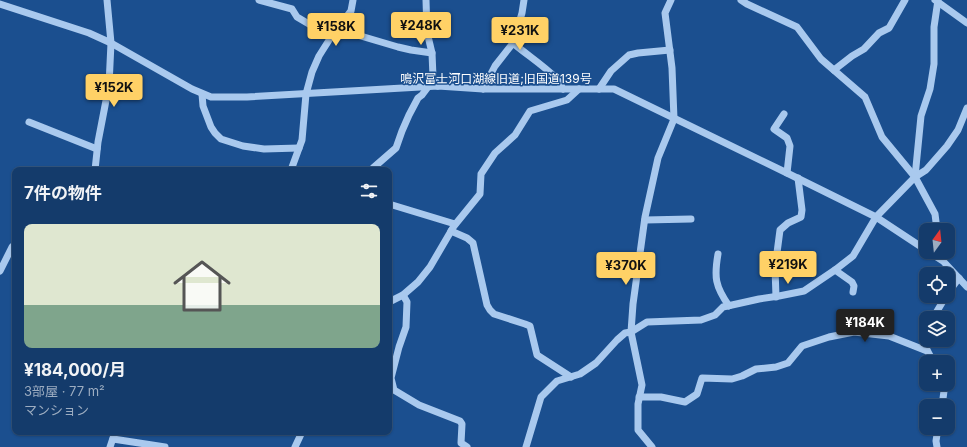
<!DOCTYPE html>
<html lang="ja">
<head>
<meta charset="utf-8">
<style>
  body { margin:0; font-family:Inter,"Noto Sans JP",sans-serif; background:#1d4271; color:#f1f3f6; height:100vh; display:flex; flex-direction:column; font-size:15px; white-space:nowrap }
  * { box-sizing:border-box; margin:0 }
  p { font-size:13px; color:#9dadc1 }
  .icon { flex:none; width:22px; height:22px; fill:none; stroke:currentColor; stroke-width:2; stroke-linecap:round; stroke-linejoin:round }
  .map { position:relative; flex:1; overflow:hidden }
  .sheet { position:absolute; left:12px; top:167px; width:380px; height:268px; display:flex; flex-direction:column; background:#143b6b; border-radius:8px; box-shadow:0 1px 3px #0004,0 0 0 1px #33557e }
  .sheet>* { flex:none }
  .needle { width:26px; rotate:15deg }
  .buttons { position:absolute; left:919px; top:223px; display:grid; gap:8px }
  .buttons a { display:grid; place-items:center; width:36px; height:36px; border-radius:8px; background:#143b6b; box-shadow:0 1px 3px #0004,0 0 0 1px #33557e; font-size:20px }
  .price { position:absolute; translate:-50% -34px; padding:0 9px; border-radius:4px; background:#ffd166; color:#111; font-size:13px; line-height:26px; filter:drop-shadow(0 1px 2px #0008) }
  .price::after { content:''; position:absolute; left:50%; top:24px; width:12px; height:9px; margin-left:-6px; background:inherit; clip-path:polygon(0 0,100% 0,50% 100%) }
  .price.active { background:#222; color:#fff }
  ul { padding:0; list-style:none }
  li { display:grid; align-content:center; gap:8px; height:212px; padding:0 12px }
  li span { display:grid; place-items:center; height:124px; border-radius:8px; color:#555 }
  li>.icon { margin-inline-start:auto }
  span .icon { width:72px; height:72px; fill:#fffc; stroke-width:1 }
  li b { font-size:17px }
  h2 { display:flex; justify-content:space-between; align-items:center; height:48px; padding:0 12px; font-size:17px }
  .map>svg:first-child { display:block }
</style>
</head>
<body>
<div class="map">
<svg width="967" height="447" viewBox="0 0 967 447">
  <rect width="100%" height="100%" fill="#1b4f8f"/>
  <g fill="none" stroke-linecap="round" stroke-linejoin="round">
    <g stroke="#a9c9ee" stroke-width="7">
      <polyline points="259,0 292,9 297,17 331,37"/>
      <polyline points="426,0 427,32 432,53 433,77 438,86"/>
      <polyline points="741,0 747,4 797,27 821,59 865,97 882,137 915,177 935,214 937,230"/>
      <polyline points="935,0 967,23"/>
      <polyline points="0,4 89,33 111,43 192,89 211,97 247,97 438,86 483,89 614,89 787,173 876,217 926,250"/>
      <polyline points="337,29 398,47 411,50 432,53"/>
      <path d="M513,43C527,55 543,65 556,78C559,81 561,85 563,89"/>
      <polyline points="834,70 852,56 864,49 879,33 889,28 905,0"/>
      <polyline points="483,89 495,66 513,43 522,13 524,0"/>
      <polyline points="599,89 611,71 629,55 638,53 670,50"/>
      <polyline points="202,94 203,106 211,127 215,133 221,139 243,146 264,149 299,148"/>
      <polyline points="784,114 774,129 787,138 790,146 787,173"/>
      <polyline points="29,122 97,149"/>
      <polyline points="95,170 98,142 109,85 111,43 107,0"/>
      <polyline points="291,170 302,140 306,94 312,72 319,56 331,37 351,11 353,0"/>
      <polyline points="373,170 373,168 396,148 402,131 409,115 418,98 422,95 428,87"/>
      <polyline points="915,177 921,116 930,89 934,64 934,27 938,0"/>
      <polyline points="389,204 455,224"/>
      <polyline points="645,220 691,219"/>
      <polyline points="451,231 467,238 473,243 487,305 490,310 494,314 525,324 530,326 537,355 571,377"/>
      <polyline points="929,252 943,261 967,287"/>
      <path d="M718,254C714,277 715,286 729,306"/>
      <polyline points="835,270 852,282 854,286 853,292"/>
      <polyline points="0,271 12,247 15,244"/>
      <polyline points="948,293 959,278"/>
      <polyline points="403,295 407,302 406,327 399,347 391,378 394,390 419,405 460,421 462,424 461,443 467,447"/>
      <polyline points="776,297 775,268 780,230 788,223 801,217 802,210 798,178"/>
      <polyline points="389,302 403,295 418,282 430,267 454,226 480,194 481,174 495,153 515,135 530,111 567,100 579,89"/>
      <polyline points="933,318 946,296"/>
      <path d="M926,334C922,344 929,354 934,362"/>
      <polyline points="639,397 661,397 685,402 697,394 702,378 732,379 742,376 756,369 776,367 788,363 802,346 829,337 854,332 889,336 927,351"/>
      <polyline points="942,406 944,391 943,384"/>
      <polyline points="113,439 165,447"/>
      <polyline points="110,447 115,432"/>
      <polyline points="295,447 302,432"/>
      <polyline points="526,447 541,397 557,381 580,374 596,363 617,340 625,333 631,332 647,322 701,320 715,315 723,307 759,299 779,296 804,291 835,270 853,256 876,217 915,177 926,170 947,146 958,130 967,108"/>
      <polyline points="652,447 638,430 638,404 642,385 631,332 633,304 645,217 658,158 674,119 672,68 665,13 671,0"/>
      <polyline points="937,447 936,441 938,428"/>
    </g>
  </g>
  <g text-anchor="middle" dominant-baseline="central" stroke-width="3" stroke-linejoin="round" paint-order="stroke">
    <g font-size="12" fill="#fff" stroke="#1b4f8f">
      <text x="496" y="78">鳴沢富士河口湖線旧道;旧国道139号</text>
    </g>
  </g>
</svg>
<div class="buttons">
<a><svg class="needle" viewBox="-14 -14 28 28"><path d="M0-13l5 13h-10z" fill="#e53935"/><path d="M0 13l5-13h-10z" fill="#9dadc1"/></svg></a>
<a><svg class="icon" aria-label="locate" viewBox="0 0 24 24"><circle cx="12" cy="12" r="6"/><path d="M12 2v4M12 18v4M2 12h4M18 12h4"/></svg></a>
<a><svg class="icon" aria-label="layers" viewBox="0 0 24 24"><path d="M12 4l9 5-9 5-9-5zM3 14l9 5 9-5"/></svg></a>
<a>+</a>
<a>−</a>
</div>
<b class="price" style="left:421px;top:46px">¥248K</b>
<b class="price" style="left:336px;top:47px">¥158K</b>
<b class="price" style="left:520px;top:51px">¥231K</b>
<b class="price" style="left:114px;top:108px">¥152K</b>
<b class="price" style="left:788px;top:285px">¥219K</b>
<b class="price" style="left:626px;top:286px">¥370K</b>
<b class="price active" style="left:865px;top:343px">¥184K</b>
<section class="sheet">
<h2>7件の物件<svg class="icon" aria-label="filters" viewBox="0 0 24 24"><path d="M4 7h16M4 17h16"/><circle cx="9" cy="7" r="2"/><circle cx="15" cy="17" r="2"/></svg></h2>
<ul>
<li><span style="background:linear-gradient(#dfe7d0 65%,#7fa58c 0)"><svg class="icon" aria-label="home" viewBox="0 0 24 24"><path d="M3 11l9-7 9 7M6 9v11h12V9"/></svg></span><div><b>¥184,000/月</b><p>3部屋 · 77 m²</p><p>マンション</p></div></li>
</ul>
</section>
</div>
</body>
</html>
